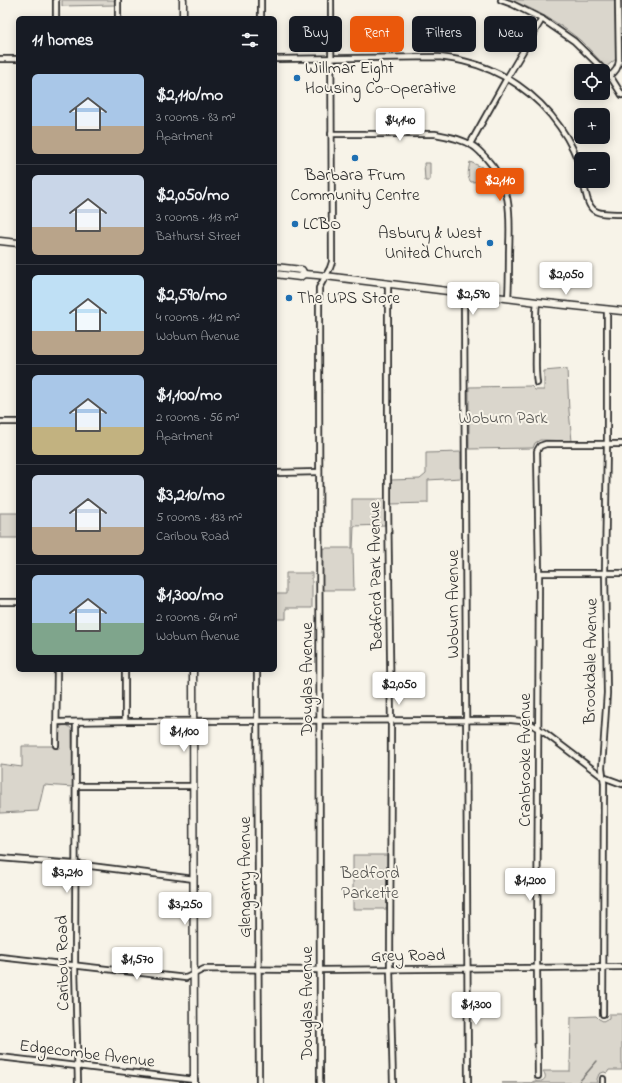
<!DOCTYPE html>
<html lang="en">
<head>
<meta charset="utf-8">
<style>
  body { margin:0; font-family:"Indie Flower",sans-serif; background:#242831; color:#f1f3f6; height:100vh; display:flex; flex-direction:column; font-size:15px; white-space:nowrap }
  * { box-sizing:border-box; margin:0 }
  p { font-size:13px; color:#9ea1a6 }
  .icon { flex:none; width:22px; height:22px; fill:none; stroke:currentColor; stroke-width:2; stroke-linecap:round; stroke-linejoin:round }
  .map { position:relative; flex:1; overflow:hidden }
  .side { position:absolute; left:16px; top:16px; width:261px; height:656px; display:flex; flex-direction:column; background:#171b24; border-radius:6px; box-shadow:0 2px 10px #0003 }
  .side>* { flex:none }
  .hud { position:absolute; left:289px; top:16px; width:273px; height:36px; display:flex; gap:8px }
  .controls { position:absolute; left:574px; top:64px; display:grid; gap:8px }
  .controls a { display:grid; place-items:center; width:36px; height:36px; border-radius:6px; background:#171b24; box-shadow:0 2px 10px #0003; font-size:20px }
  .price { position:absolute; translate:-50% -34px; padding:0 9px; border-radius:4px; background:#fff; color:#222; font-size:13px; line-height:26px; filter:drop-shadow(0 1px 2px #0008) }
  .price::after { content:''; position:absolute; left:50%; top:24px; width:12px; height:9px; margin-left:-6px; background:inherit; clip-path:polygon(0 0,100% 0,50% 100%) }
  .price.active { background:#ea580c; color:#fff }
  ul { padding:0; list-style:none }
  li { display:flex; align-items:center; gap:12px; height:100px; padding:0 16px }
  li+li { border-top:1px solid #363941 }
  li span { display:grid; place-items:center; flex:none; width:112px; height:80px; border-radius:6px; color:#555 }
  li>.icon { margin-inline-start:auto }
  span .icon { width:48px; height:48px; fill:#fffc; stroke-width:1 }
  li b { font-size:17px }
  h2 { display:flex; justify-content:space-between; align-items:center; height:48px; padding:0 16px; font-size:17px }
  .chip { padding:0 14px; border-radius:6px; background:#171b24; box-shadow:0 2px 10px #0003; font-size:14px; line-height:36px }
  .chip.active { background:#ea580c; color:#fff }
  .map>svg:first-child { display:block }
</style>
</head>
<body>
<div class="map">
<svg width="622" height="1083" viewBox="0 0 622 1083">
  <rect width="100%" height="100%" fill="#f7f3e8"/>
  <filter id="ink" filterUnits="userSpaceOnUse"><feTurbulence type="fractalNoise" baseFrequency=".025" numOctaves="2"/><feDisplacementMap in="SourceGraphic" scale="8" xChannelSelector="R" yChannelSelector="G"/><feConvolveMatrix kernelMatrix="1 2 1 2 8 2 1 2 1" color-interpolation-filters="sRGB"/></filter>
  <g filter="url(#ink)">
    <g fill="#dad6cc" stroke="#82807c">
      <polygon points="62,0 114,0 115,5 62,6"/>
      <path d="M510,0H615L616,59L606,67C597,58 589,48 580,40C559,23 535,9 510,0Z"/>
      <path d="M470,162L482,167L481,173H485V181L471,182C466,177 469,168 470,162Z"/>
      <polygon points="430,163 430,180 429,181 425,181 424,163"/>
      <polygon points="567,369 569,411 572,441 540,440 535,443 533,448 469,449 469,387 531,386 535,390 544,390 544,371"/>
      <polygon points="461,452 461,478 428,480 428,503 391,504 391,480 420,479 426,474 426,453"/>
      <polygon points="352,499 385,499 385,525 354,526 353,549 354,590 322,590 322,548 352,548"/>
      <rect x="0" y="513" width="18" height="25"/>
      <polygon points="286,573 312,573 312,608 286,608 286,619 275,619 275,594 286,594"/>
      <polygon points="66,725 70,727 72,730 73,787 44,785 38,811 0,813 0,764 22,767 22,746 59,746 59,731 61,726"/>
      <rect x="353" y="855" width="34" height="54"/>
      <path d="M609,1014H622V1070H609L607,1073L604,1072L599,1074L597,1079L598,1083H502H531L534,1081C542,1083 549,1079 543,1071H570L571,1017L596,1016L599,1019L603,1021L609,1018Z"/>
    </g>
    <g fill="none" stroke-linecap="round" stroke-linejoin="round">
      <polyline stroke="#7a7874" stroke-width="1.5" points="578,1083 597,1061"/>
      <g stroke="#2b2b2b" stroke-width="8">
        <g id="minor">
          <polyline points="56,0 56,18"/>
          <polyline points="118,0 118,18"/>
          <polyline points="261,0 261,18"/>
          <polyline points="501,0 512,4 542,19 574,41 610,76 622,95"/>
          <polyline points="0,59 18,59"/>
          <path d="M275,59L439,57C447,58 455,59 463,61C503,70 537,94 560,127C569,140 577,155 581,171"/>
          <path d="M610,76C616,71 618,68 619,61L618,0"/>
          <path d="M331,134H435C447,136 462,139 473,146C478,149 482,154 486,158C513,187 510,216 509,252C509,267 509,283 508,298"/>
          <polyline points="470,144 507,78 542,19"/>
          <path d="M583,181C590,212 589,214 622,214"/>
          <polyline points="388,284 388,502 391,725 390,969 393,1083"/>
          <polyline points="464,292 468,1083"/>
          <path d="M537,302C535,316 536,331 536,345C536,358 535,371 537,383"/>
          <polyline points="0,422 18,422"/>
          <polyline points="275,473 319,472"/>
          <polyline points="539,573 622,573"/>
          <polyline points="0,602 18,602"/>
          <polyline points="125,670 125,721"/>
          <polyline points="257,670 259,1083"/>
          <polyline points="57,722 125,721 511,720 521,721 531,724 545,733 603,777 622,784"/>
          <polyline points="76,722 75,966 78,1083"/>
          <polyline points="56,745 57,670"/>
          <polyline points="77,786 193,786"/>
          <polyline points="0,858 75,864 194,879"/>
          <polyline points="0,957 186,978 204,969 320,970 622,967"/>
          <polyline points="603,1014 604,783 602,768 607,693 605,573 607,444 607,309"/>
          <polyline points="0,1057 195,1080"/>
          <polyline points="538,1076 537,968 539,573 537,451 540,446 546,444 622,444"/>
          <polyline points="603,1079 603,1083"/>
          <polyline points="320,1083 319,288 330,268 332,262 331,0"/>
        </g>
      </g>
      <g stroke="#2b2b2b" stroke-width="9">
        <g id="secondary">
          <polyline points="183,0 183,18"/>
          <polyline points="0,241 18,243"/>
          <polyline points="275,267 302,270 304,274"/>
          <polyline points="275,274 300,277 304,274 317,275 537,302 622,311"/>
          <polyline points="193,670 194,1083"/>
        </g>
      </g>
      <use href="#minor" stroke="#f7f3e8" stroke-width="4.5"/>
      <use href="#secondary" stroke="#f7f3e8" stroke-width="6"/>
    </g>
  </g>
  <g fill="#1f6fb2" stroke="#f7f3e8" stroke-width="1.5">
    <circle cx="297" cy="78" r="4"/>
    <circle cx="355" cy="158" r="4"/>
    <circle cx="295" cy="224" r="4"/>
    <circle cx="490" cy="243" r="4"/>
    <circle cx="289" cy="298" r="4"/>
  </g>
  <g text-anchor="middle" dominant-baseline="central" stroke-width="4" stroke-linejoin="round" paint-order="stroke">
    <g font-size="17" fill="#2b2b2b" stroke="#f7f3e8" text-anchor="start">
      <text x="305" y="68">Willmar Eight<tspan x="305" dy="20">Housing Co-Operative</tspan></text>
      <text x="355" y="175" text-anchor="middle">Barbara Frum<tspan x="355" dy="20">Community Centre</tspan></text>
      <text x="303" y="224">LCBO</text>
      <text x="482" y="233" text-anchor="end">Asbury &amp; West<tspan x="482" dy="20">United Church</tspan></text>
      <text x="297" y="298">The UPS Store</text>
    </g>
    <g font-size="17" fill="#575653" stroke="#f7f3e8">
      <text x="503" y="418">Woburn Park</text>
      <text x="370" y="873">Bedford<tspan x="370" dy="20">Parkette</tspan></text>
    </g>
    <g font-size="17" fill="#2b2b2b" stroke="#f7f3e8">
      <text transform="translate(376 576) rotate(-91)">Bedford Park Avenue</text>
      <text transform="translate(453 604) rotate(-90)">Woburn Avenue</text>
      <text transform="translate(591 661) rotate(-89)">Brookdale Avenue</text>
      <text transform="translate(307 679) rotate(-90)">Douglas Avenue</text>
      <text transform="translate(525 760) rotate(-90)">Cranbrooke Avenue</text>
      <text transform="translate(245 877) rotate(-90)">Glengarry Avenue</text>
      <text transform="translate(408 956) rotate(-1)">Grey Road</text>
      <text transform="translate(63 963) rotate(-91)">Caribou Road</text>
      <text transform="translate(307 1003) rotate(-90)">Douglas Avenue</text>
      <text transform="translate(87 1054) rotate(7)">Edgecombe Avenue</text>
    </g>
  </g>
</svg>
<div class="controls">
<a><svg class="icon" aria-label="locate" viewBox="0 0 24 24"><circle cx="12" cy="12" r="6"/><path d="M12 2v4M12 18v4M2 12h4M18 12h4"/></svg></a>
<a>+</a>
<a>−</a>
</div>
<b class="price" style="left:400px;top:142px">$4,140</b>
<b class="price active" style="left:500px;top:202px">$2,110</b>
<b class="price" style="left:566px;top:296px">$2,050</b>
<b class="price" style="left:473px;top:316px">$2,590</b>
<b class="price" style="left:399px;top:706px">$2,050</b>
<b class="price" style="left:184px;top:753px">$1,100</b>
<b class="price" style="left:67px;top:894px">$3,210</b>
<b class="price" style="left:530px;top:902px">$1,200</b>
<b class="price" style="left:185px;top:926px">$3,250</b>
<b class="price" style="left:137px;top:981px">$1,570</b>
<b class="price" style="left:476px;top:1026px">$1,300</b>
<div class="hud">
<a class="chip">Buy</a>
<a class="chip active">Rent</a>
<a class="chip">Filters</a>
<a class="chip">New</a>
</div>
<section class="side">
<h2>11 homes<svg class="icon" aria-label="filters" viewBox="0 0 24 24"><path d="M4 7h16M4 17h16"/><circle cx="9" cy="7" r="2"/><circle cx="15" cy="17" r="2"/></svg></h2>
<ul>
<li><span style="background:linear-gradient(#a9c7e8 65%,#b9a48a 0)"><svg class="icon" aria-label="home" viewBox="0 0 24 24"><path d="M3 11l9-7 9 7M6 9v11h12V9"/></svg></span><div><b>$2,110/mo</b><p>3 rooms · 83 m²</p><p>Apartment</p></div></li>
<li><span style="background:linear-gradient(#c9d6e8 65%,#b9a48a 0)"><svg class="icon" aria-label="home" viewBox="0 0 24 24"><path d="M3 11l9-7 9 7M6 9v11h12V9"/></svg></span><div><b>$2,050/mo</b><p>3 rooms · 113 m²</p><p>Bathurst Street</p></div></li>
<li><span style="background:linear-gradient(#bfe0f5 70%,#b9a48a 0)"><svg class="icon" aria-label="home" viewBox="0 0 24 24"><path d="M3 11l9-7 9 7M6 9v11h12V9"/></svg></span><div><b>$2,590/mo</b><p>4 rooms · 112 m²</p><p>Woburn Avenue</p></div></li>
<li><span style="background:linear-gradient(#a9c7e8 65%,#c2b280 0)"><svg class="icon" aria-label="home" viewBox="0 0 24 24"><path d="M3 11l9-7 9 7M6 9v11h12V9"/></svg></span><div><b>$1,100/mo</b><p>2 rooms · 56 m²</p><p>Apartment</p></div></li>
<li><span style="background:linear-gradient(#c9d6e8 65%,#b9a48a 0)"><svg class="icon" aria-label="home" viewBox="0 0 24 24"><path d="M3 11l9-7 9 7M6 9v11h12V9"/></svg></span><div><b>$3,210/mo</b><p>5 rooms · 133 m²</p><p>Caribou Road</p></div></li>
<li><span style="background:linear-gradient(#a9c7e8 60%,#7fa58c 0)"><svg class="icon" aria-label="home" viewBox="0 0 24 24"><path d="M3 11l9-7 9 7M6 9v11h12V9"/></svg></span><div><b>$1,300/mo</b><p>2 rooms · 64 m²</p><p>Woburn Avenue</p></div></li>
</ul>
</section>
</div>
</body>
</html>
